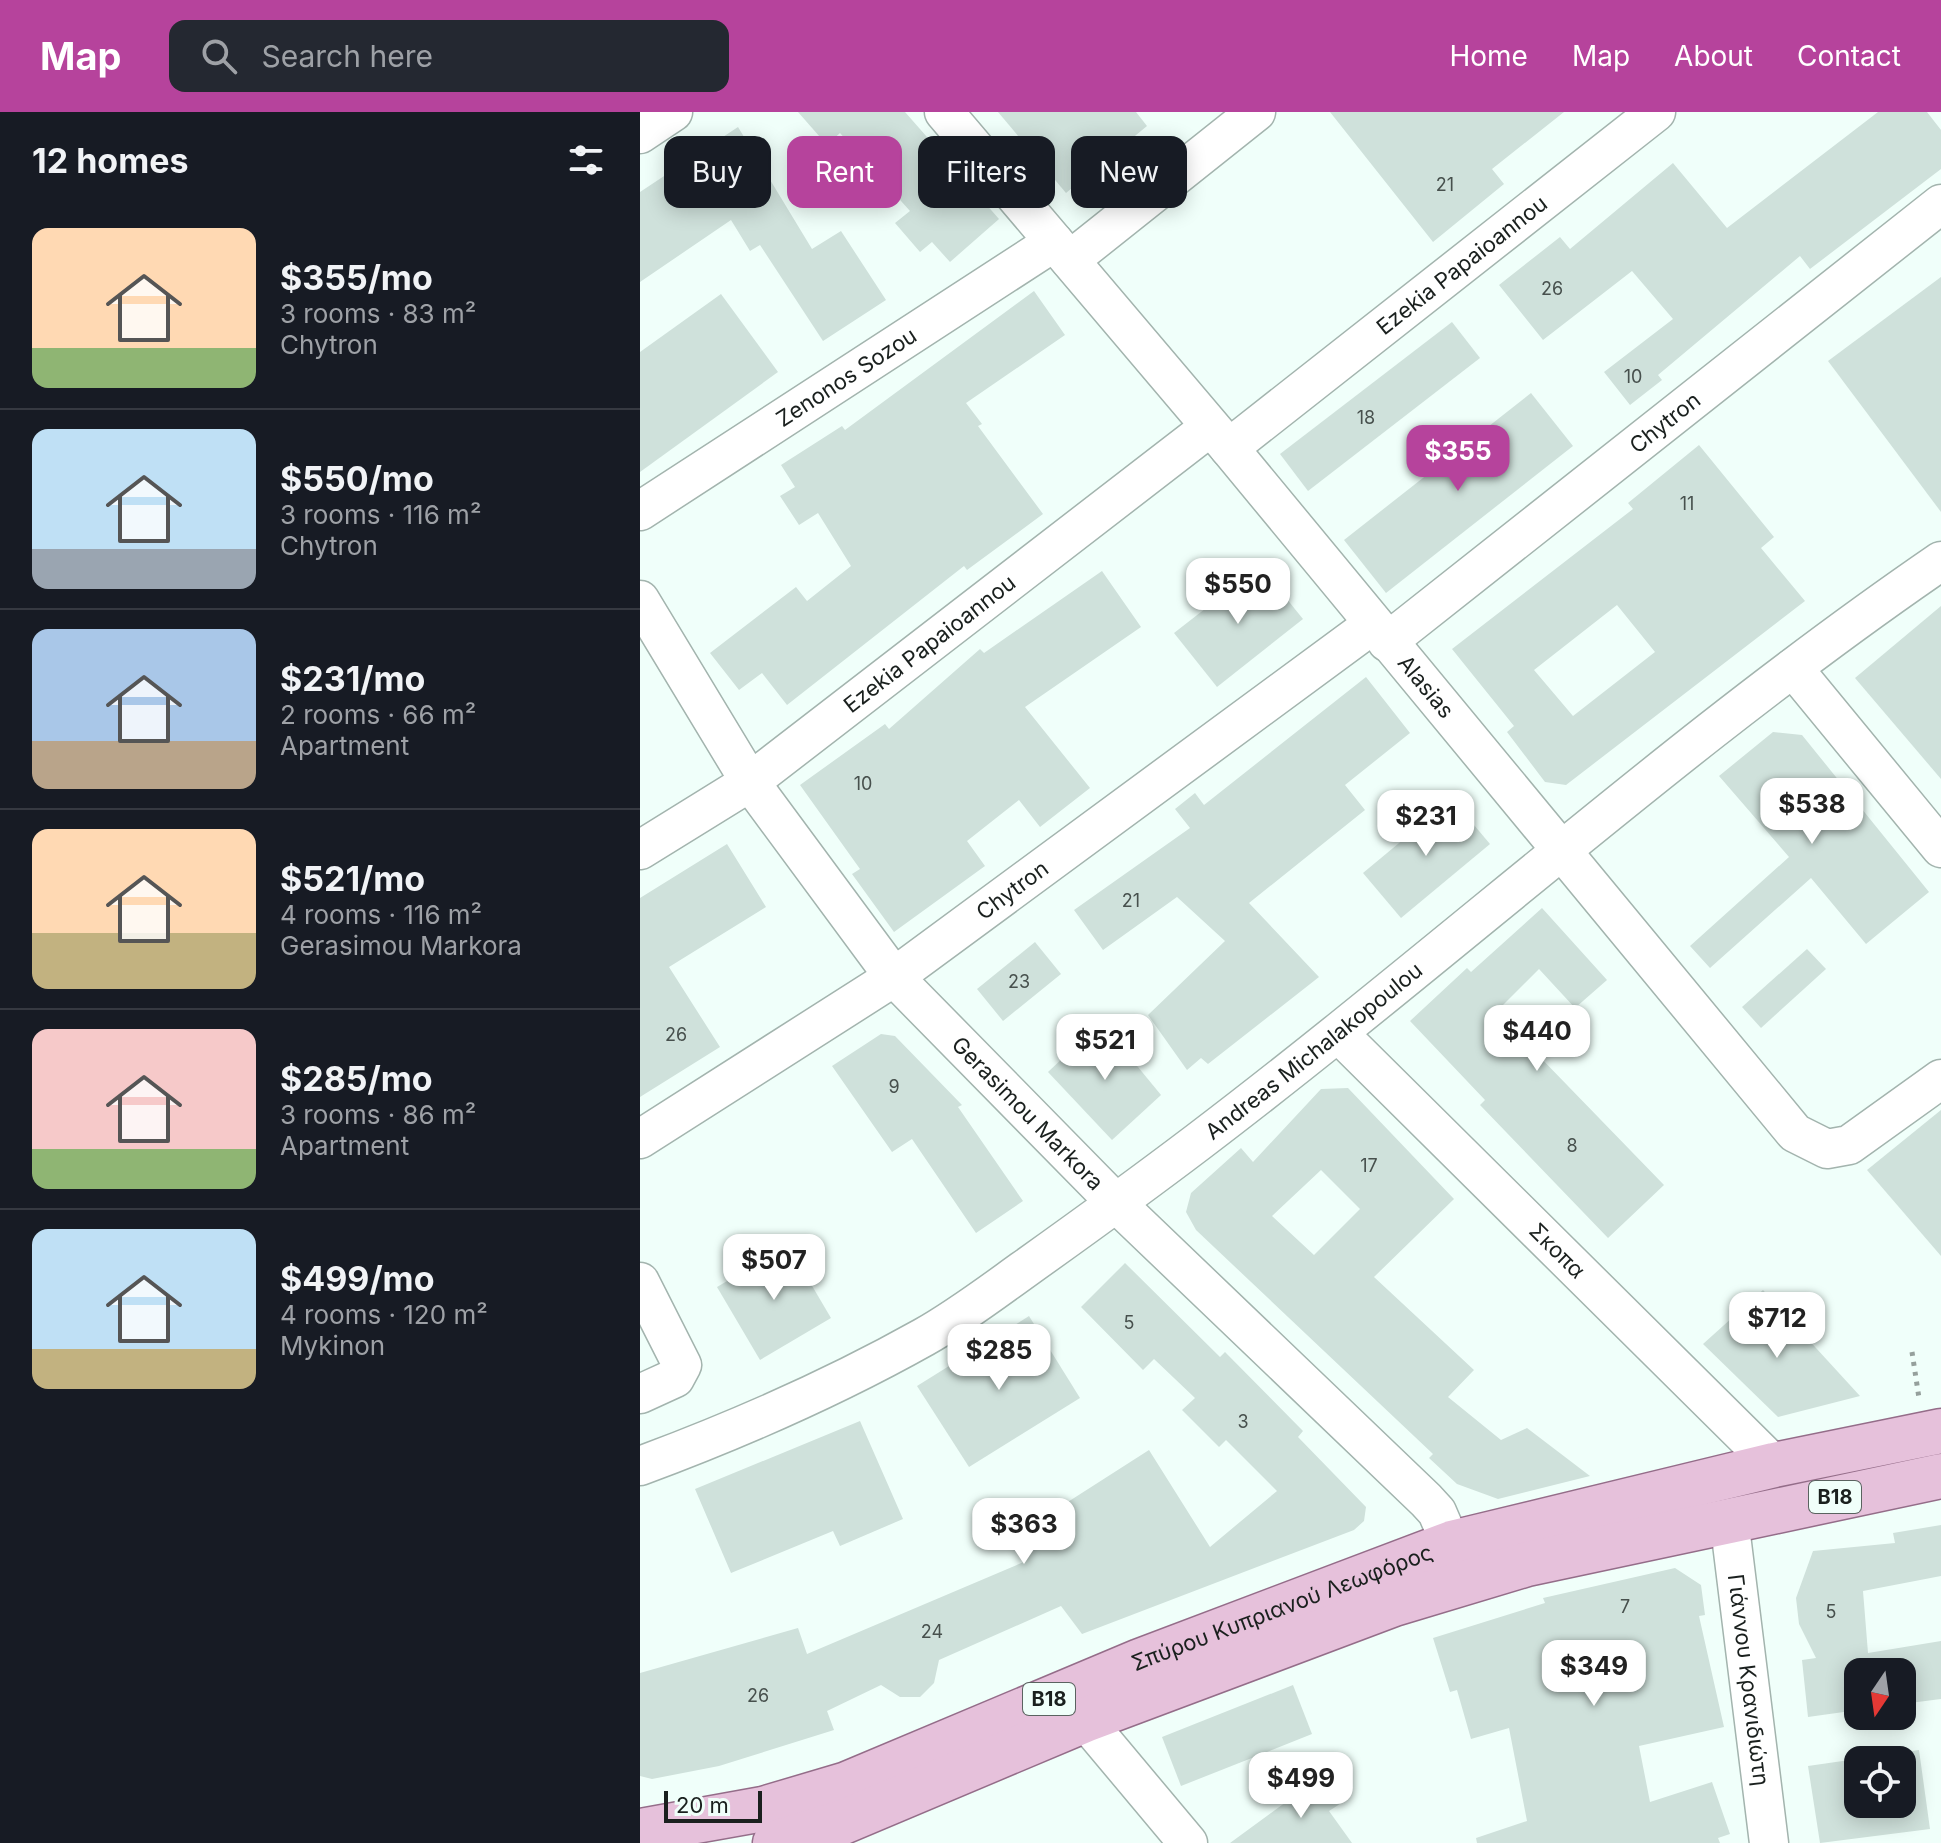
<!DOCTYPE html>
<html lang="en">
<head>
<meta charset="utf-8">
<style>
  body { margin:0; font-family:Inter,sans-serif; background:#242831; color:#f1f3f6; height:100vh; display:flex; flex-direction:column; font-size:30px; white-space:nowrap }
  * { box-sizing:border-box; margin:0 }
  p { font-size:26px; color:#9ea1a6 }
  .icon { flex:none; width:44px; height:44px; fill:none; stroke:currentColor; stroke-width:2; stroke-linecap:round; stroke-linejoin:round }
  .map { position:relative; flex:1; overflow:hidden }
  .side { display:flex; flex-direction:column; background:#171b24; width:640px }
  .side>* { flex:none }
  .banner { position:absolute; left:24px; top:24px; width:760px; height:72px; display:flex; gap:16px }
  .needle { width:52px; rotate:193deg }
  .tools { position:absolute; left:1204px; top:1546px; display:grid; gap:16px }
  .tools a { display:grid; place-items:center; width:72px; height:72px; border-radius:16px; background:#171b24; box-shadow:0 4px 20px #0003; font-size:40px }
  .scale { position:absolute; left:24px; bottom:20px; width:98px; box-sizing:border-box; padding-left:8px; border:4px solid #1a201e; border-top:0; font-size:22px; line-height:28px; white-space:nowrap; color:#1a201e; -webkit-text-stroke:6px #f0fffa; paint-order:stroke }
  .price { position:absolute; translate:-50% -68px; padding:0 18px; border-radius:16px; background:#fff; color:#222; font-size:26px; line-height:52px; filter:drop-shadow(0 2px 4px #0008) }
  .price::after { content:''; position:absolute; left:50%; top:48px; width:24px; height:18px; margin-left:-12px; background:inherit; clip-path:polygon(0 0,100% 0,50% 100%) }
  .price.selected { background:#b6439c; color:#fff }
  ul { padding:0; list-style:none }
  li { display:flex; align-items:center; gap:24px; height:200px; padding:0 32px }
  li+li { border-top:2px solid #363941 }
  li span { display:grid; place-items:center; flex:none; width:224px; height:160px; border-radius:16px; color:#555 }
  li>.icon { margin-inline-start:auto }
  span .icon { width:96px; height:96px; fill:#fffc; stroke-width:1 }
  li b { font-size:34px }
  h2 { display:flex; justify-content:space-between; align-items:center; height:96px; padding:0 32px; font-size:34px }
  .pill { padding:0 28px; border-radius:16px; background:#171b24; box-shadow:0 4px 20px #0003; font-size:28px; line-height:72px }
  .pill.selected { background:#b6439c; color:#fff }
  header { display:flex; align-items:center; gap:48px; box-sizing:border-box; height:112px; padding:0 40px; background:#b6439c; color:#fff }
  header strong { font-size:38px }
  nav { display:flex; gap:44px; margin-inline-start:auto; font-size:28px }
  .search { width:560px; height:72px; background:#242831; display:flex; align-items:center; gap:20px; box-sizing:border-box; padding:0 28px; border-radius:16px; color:#9ea1a6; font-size:30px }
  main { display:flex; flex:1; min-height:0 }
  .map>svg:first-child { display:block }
</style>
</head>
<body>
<header>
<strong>Map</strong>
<div class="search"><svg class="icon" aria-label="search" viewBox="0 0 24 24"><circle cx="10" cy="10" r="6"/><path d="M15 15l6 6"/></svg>Search here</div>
<nav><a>Home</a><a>Map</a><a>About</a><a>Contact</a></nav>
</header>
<main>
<section class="side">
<h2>12 homes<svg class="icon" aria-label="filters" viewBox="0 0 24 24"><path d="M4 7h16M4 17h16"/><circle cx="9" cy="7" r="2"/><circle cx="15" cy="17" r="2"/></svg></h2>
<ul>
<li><span style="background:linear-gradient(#ffd9b3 75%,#8fb573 0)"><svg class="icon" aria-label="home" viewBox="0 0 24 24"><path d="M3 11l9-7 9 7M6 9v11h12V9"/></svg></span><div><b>$355/mo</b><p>3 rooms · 83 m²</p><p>Chytron</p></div></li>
<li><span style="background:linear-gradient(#bfe0f5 75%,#9aa5b1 0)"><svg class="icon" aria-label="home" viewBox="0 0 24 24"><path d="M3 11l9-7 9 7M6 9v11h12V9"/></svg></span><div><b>$550/mo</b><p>3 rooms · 116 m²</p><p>Chytron</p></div></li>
<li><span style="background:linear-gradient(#a9c7e8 70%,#b9a48a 0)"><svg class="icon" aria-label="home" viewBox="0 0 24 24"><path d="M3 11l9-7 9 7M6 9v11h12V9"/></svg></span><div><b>$231/mo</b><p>2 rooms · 66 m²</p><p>Apartment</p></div></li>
<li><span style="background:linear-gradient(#ffd9b3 65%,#c2b280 0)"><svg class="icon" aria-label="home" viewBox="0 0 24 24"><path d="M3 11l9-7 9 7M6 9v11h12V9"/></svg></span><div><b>$521/mo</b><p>4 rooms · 116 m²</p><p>Gerasimou Markora</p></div></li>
<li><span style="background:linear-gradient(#f6c9c9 75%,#8fb573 0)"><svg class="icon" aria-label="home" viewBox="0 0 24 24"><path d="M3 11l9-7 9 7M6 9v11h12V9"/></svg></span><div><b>$285/mo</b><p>3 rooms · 86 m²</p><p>Apartment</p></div></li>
<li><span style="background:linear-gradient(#bfe0f5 75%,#c2b280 0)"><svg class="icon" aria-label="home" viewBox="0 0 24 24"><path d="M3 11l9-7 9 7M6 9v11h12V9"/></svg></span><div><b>$499/mo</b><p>4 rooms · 120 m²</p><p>Mykinon</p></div></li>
</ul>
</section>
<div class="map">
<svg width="1301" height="1731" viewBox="0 0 1301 1731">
  <rect width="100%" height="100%" fill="#f0fffa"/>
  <g fill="#cfe1db" fill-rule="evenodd">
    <polygon points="158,0 265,0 359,107 310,150 292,130 280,140 255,111 270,99 200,21 187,33"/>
    <polygon points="358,0 496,0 507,14 426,81"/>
    <polygon points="690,0 924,0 852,57 864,72 793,130"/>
    <polygon points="1238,0 1287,0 1301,18 1301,57 1170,157 1160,144 1018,263 1022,268 990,293 964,260 1033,207 992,159 903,228 859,173 920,125 930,137 1033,51 1087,116"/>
    <polygon points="98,15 172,137 201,119 246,188 183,229 120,133 110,139 91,108 0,170 0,80"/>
    <polygon points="1301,165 1301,400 1188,249"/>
    <polygon points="394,179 425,223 326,291 342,312 338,314 403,402 327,458 324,454 147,593 122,561 99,578 70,541 156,475 167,489 211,454 178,401 159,413 140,384 155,375 141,353 202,314 205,318"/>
    <polygon points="81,182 138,260 0,360 0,240"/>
    <polygon points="812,210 840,246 668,379 640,342"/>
    <polygon points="891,281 933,334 746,481 704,428"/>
    <path d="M1059,333L1134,425L1121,436L1165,489L926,673L905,670L867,620L874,614L812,537L993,397L988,391ZM977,493L1015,540L933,604L894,558Z"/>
    <polygon points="620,454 663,507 577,575 534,521"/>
    <polygon points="462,459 501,515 385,595 450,676 400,715 379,688 327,729 345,754 254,820 212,762 220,757 160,673 245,612 249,617 340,537 344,541"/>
    <polygon points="1301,494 1301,667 1215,566"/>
    <polygon points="726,565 770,621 705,673 725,698 609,791 679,865 568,952 561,946 547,958 508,903 585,829 537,785 463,838 434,798 550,716 535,697 555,681 564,693"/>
    <polygon points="1133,620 1162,623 1289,780 1226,832 1171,766 1070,856 1050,834 1149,745 1079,664"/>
    <polygon points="812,687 850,732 761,806 723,761"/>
    <polygon points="87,732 126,795 29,855 80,935 0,985 0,786"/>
    <polygon points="902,796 967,868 935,896 899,857 853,903 892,943 895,940 1024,1073 968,1126 840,993 845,988 770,909 827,856 831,860"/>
    <polygon points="395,830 421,862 363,909 337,877"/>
    <polygon points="1167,837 1186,857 1121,916 1102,895"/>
    <polygon points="461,910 521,983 472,1028 408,960"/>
    <polygon points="241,922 255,924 322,993 318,995 383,1089 336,1121 272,1027 252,1040 192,954"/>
    <path d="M708,976L814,1087L734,1165L834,1258L808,1285L861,1328L887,1316L950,1364L858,1387L817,1372L789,1346L793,1342L556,1118L546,1100L551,1081L601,1036L613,1050L681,977ZM681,1058L720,1097L674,1143L632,1104Z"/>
    <polygon points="1301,998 1301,1144 1227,1058"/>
    <polygon points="148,1133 191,1206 120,1248 77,1175"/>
    <polygon points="485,1151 580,1245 585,1240 663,1319 658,1325 726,1395 724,1409 714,1418 442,1522 421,1494 299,1548 294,1571 280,1585 260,1585 241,1573 187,1599 194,1618 79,1654 12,1667 0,1664 0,1561 158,1516 167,1542 386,1449 370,1427 509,1338 570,1435 637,1379 586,1328 579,1335 542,1298 555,1286 514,1247 503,1258 441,1195"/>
    <polygon points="1123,1178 1220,1284 1138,1305 1063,1232"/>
    <polygon points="389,1204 440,1286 329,1355 277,1274"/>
    <polygon points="220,1309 263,1407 200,1434 193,1419 91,1461 55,1377"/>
    <polygon points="1301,1413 1301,1464 1223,1479 1228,1541 1301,1529 1301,1587 1262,1592 1262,1560 1218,1560 1218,1598 1168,1605 1162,1548 1176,1546 1159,1512 1156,1486 1173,1439 1255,1431 1253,1421"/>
    <polygon points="1035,1456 1061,1473 1065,1503 1059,1504 1084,1615 999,1634 1010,1690 1072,1670 1090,1722 1078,1726 1080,1731 837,1731 836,1726 887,1709 869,1616 831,1627 817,1578 810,1580 793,1526 905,1491 903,1486"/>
    <polygon points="653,1573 672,1622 541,1674 522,1625"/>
    <path d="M1279,1638L1290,1717L1180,1731L1168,1654ZM1218,1648H1262V1692H1218Z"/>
    <polygon points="683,1663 703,1690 689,1699 712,1731 590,1731"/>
  </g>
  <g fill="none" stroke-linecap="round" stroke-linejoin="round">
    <g stroke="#a3b4ae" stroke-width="41">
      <g id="minor">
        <path id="s1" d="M304,0L589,336L1155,1021L1187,1037L1209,1033L1301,967"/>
        <polyline points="0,22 33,0"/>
        <polyline points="430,148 616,0"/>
        <path id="s2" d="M589,336L1016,0"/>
        <path id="s3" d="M0,399L414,130"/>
        <path id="s4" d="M0,488L110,670L254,865L477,1092L786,1388L797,1400L822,1458"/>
        <path id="s5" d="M747,530L1301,92"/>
        <polyline points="1153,556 1301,736"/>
        <path id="s6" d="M0,738L110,670L570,315"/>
        <path id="s7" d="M700,923L1134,1353"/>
        <path id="s8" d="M0,1027L254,865L732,513"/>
        <polyline points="0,1170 42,1253 35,1266 0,1282"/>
        <path id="s9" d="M0,1354C97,1318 193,1276 284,1225C318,1206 351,1181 383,1158C442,1116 500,1074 558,1030C808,840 1041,627 1301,449"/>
        <path id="s10" d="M1089,1407L1129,1731"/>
        <polyline points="445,1608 548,1731"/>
      </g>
    </g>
    <g stroke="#946d89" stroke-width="47">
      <g id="major">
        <path id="s11" d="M0,1719L123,1697L207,1672L500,1549L812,1431L1134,1353L1301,1319"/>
        <polyline points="135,1731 203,1710 445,1608 754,1492 887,1452 1301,1364"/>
      </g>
    </g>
    <polyline stroke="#95a09c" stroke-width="5" stroke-dasharray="4 6" stroke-linecap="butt" points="1272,1240 1279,1286"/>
    <use href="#minor" stroke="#fff" stroke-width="38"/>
    <use href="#major" stroke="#e6c1db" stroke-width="44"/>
  </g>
  <g text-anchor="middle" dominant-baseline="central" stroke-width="6" stroke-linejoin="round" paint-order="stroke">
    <g font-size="18" fill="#47504d">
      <text x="805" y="72">21</text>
      <text x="912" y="176">26</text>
      <text x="993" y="264">10</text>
      <text x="726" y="305">18</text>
      <text x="1047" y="391">11</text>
      <text x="223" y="671">10</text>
      <text x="491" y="788">21</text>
      <text x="379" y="869">23</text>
      <text x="36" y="922">26</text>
      <text x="254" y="974">9</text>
      <text x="932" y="1033">8</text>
      <text x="729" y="1053">17</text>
      <text x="489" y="1210">5</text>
      <text x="603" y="1309">3</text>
      <text x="985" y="1494">7</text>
      <text x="1191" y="1499">5</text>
      <text x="292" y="1519">24</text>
      <text x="118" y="1583">26</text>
    </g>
    <g fill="#f0fffa" stroke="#5a6360" stroke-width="2">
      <rect x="1169" y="1369" width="52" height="32" rx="6"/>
      <rect x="383" y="1571" width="52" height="32" rx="6"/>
    </g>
    <g font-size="20" font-weight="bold" fill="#1a201e">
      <text x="1195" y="1385">B18</text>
      <text x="409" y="1587">B18</text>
    </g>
    <g font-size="22" fill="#1a201e" stroke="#f0fffa">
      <text stroke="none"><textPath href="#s2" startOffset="296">Ezekia Papaioannou</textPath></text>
      <text stroke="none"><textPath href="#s3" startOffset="246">Zenonos Sozou</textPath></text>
      <text stroke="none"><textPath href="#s5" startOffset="354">Chytron</textPath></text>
      <text stroke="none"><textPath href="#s6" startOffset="356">Ezekia Papaioannou</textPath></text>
      <text stroke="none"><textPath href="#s1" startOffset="750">Alasias</textPath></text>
      <text stroke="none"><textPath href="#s8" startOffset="448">Chytron</textPath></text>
      <text stroke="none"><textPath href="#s9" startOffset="796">Andreas Michalakopoulou</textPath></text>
      <text stroke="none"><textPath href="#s4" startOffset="646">Gerasimou Markora</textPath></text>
      <text stroke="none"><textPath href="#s7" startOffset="306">Σκοπα</textPath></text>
      <text stroke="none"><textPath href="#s11" startOffset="682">Σπύρου Κυπριανού Λεωφόρος</textPath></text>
      <text stroke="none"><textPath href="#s10" startOffset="162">Γιάννου Κρανιδιώτη</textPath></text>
    </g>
  </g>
</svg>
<div class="tools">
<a><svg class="needle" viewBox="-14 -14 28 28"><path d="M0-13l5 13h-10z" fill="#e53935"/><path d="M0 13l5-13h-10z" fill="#9ea1a6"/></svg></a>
<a><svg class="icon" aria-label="locate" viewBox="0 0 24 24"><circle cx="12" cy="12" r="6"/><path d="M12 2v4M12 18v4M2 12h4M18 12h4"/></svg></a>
</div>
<div class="scale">20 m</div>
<b class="price selected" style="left:818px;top:381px">$355</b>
<b class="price" style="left:598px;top:514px">$550</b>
<b class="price" style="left:1172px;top:734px">$538</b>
<b class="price" style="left:786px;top:746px">$231</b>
<b class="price" style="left:897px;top:961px">$440</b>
<b class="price" style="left:465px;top:970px">$521</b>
<b class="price" style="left:134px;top:1190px">$507</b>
<b class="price" style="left:1137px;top:1248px">$712</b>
<b class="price" style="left:359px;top:1280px">$285</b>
<b class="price" style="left:384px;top:1454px">$363</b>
<b class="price" style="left:954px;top:1596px">$349</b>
<b class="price" style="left:661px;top:1708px">$499</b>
<div class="banner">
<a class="pill">Buy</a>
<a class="pill selected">Rent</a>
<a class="pill">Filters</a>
<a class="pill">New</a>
</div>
</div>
</main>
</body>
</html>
